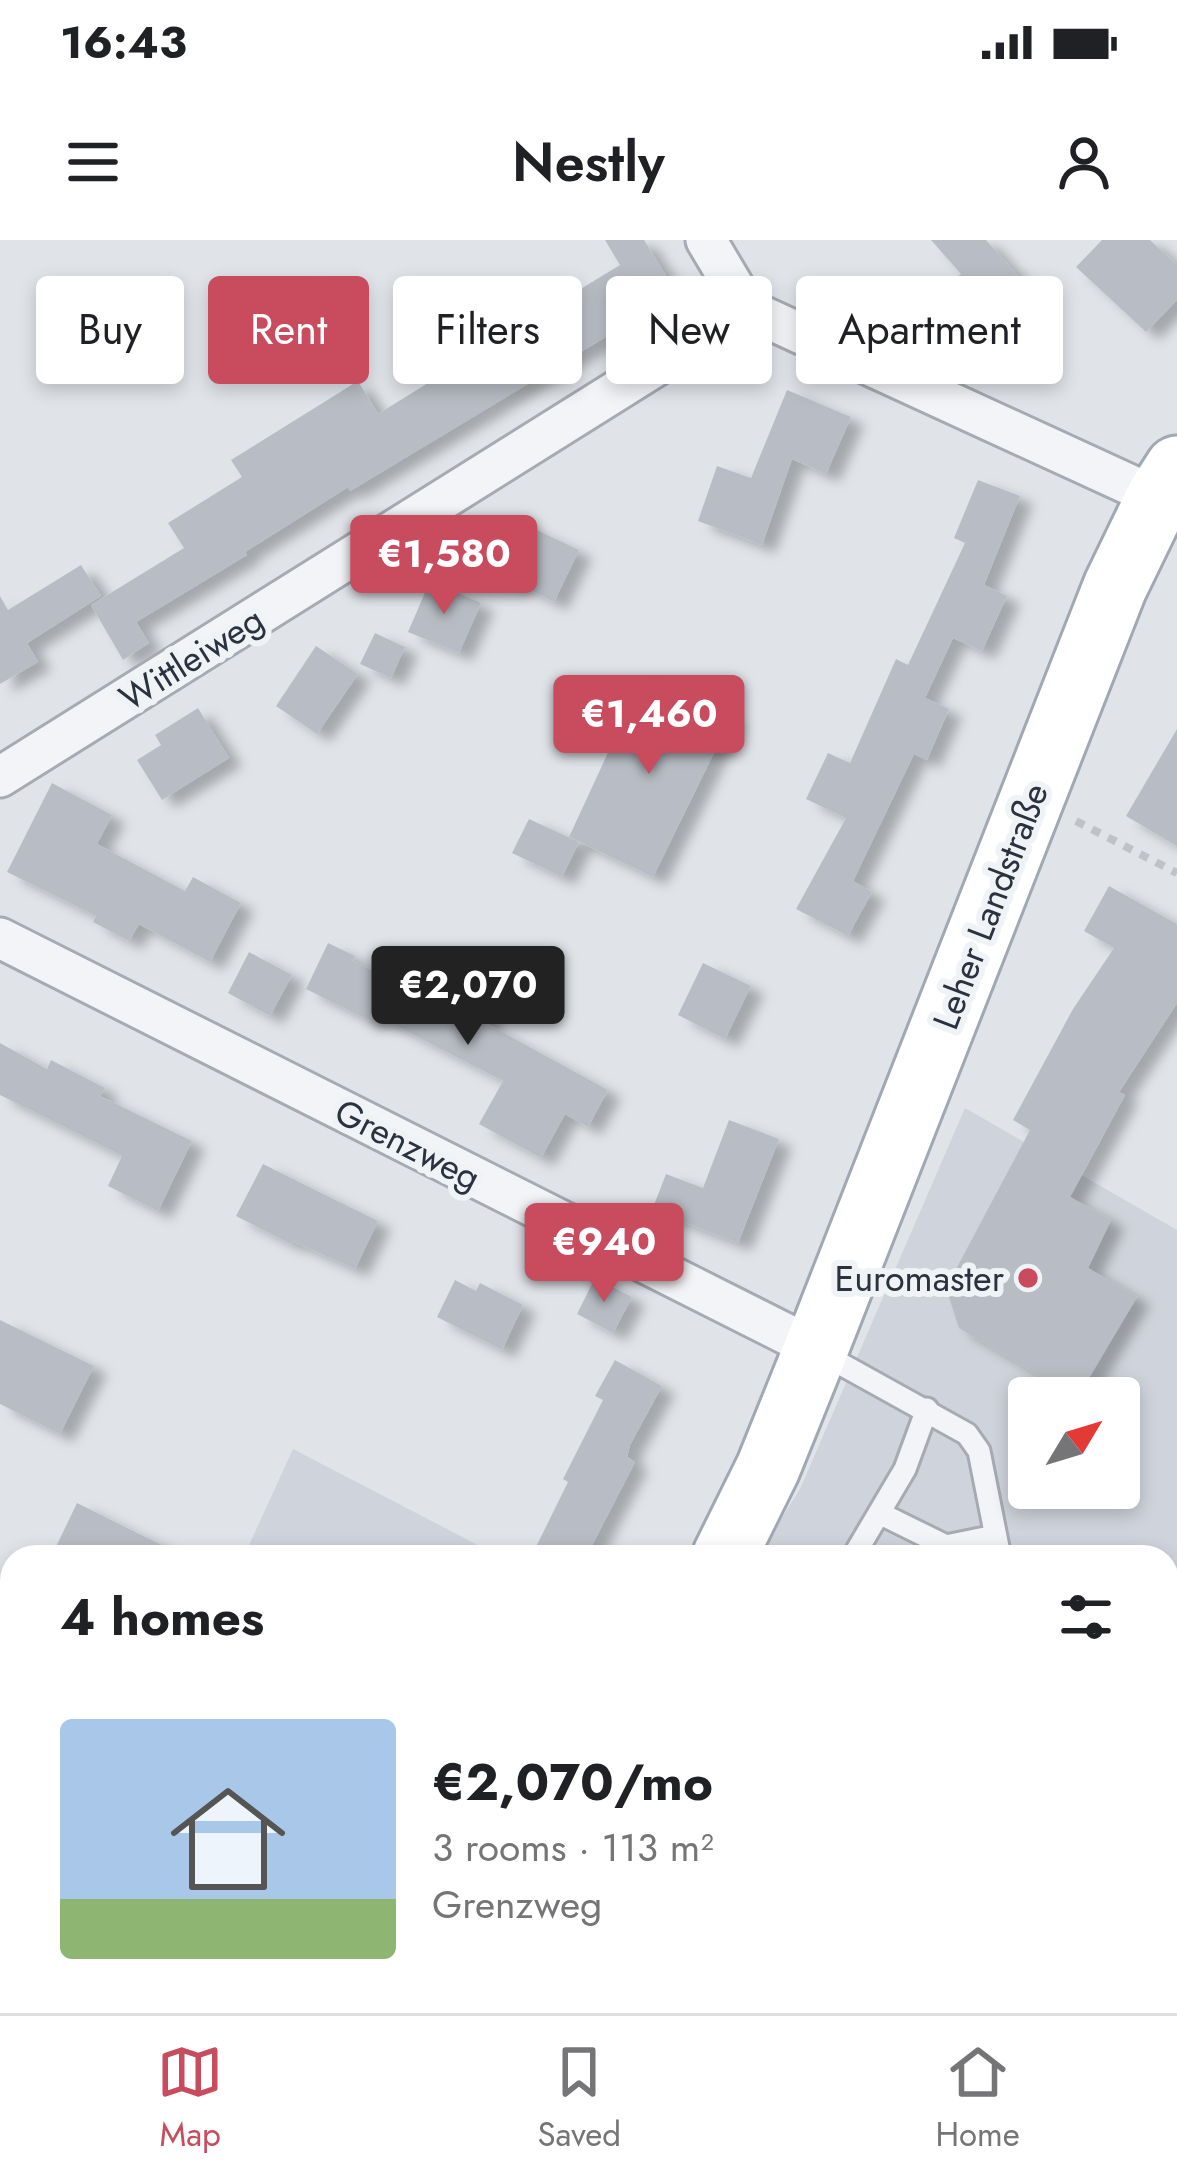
<!DOCTYPE html>
<html lang="en">
<head>
<meta charset="utf-8">
<style>
  body { margin:0; font-family:Jost,sans-serif; background:#f6f6f6; color:#202124; height:100vh; display:flex; flex-direction:column; font-size:45px; white-space:nowrap }
  * { box-sizing:border-box; margin:0 }
  p { font-size:39px; color:#757577 }
  .icon { flex:none; width:66px; height:66px; fill:none; stroke:currentColor; stroke-width:2; stroke-linecap:round; stroke-linejoin:round }
  .map { position:relative; flex:1; overflow:hidden }
  .drawer { position:absolute; left:0px; top:1305px; width:1179px; height:468px; display:flex; flex-direction:column; background:#fff; border-radius:36px 36px 0 0; box-shadow:0 6px 18px #0003 }
  .drawer>* { flex:none }
  .guide { position:absolute; left:36px; top:36px; width:1107px; height:108px; display:flex; gap:24px }
  .needle { width:78px; rotate:52deg }
  .controls { position:absolute; left:1008px; top:1137px; display:grid; gap:24px }
  .controls a { display:grid; place-items:center; width:132px; height:132px; border-radius:12px; background:#fff; box-shadow:0 6px 18px #0003; font-size:60px }
  .price { position:absolute; translate:-50% -102px; padding:0 27px; border-radius:12px; background:#c84b5e; color:#fff; font-size:39px; line-height:78px; filter:drop-shadow(0 3px 6px #0008) }
  .price::after { content:''; position:absolute; left:50%; top:72px; width:36px; height:27px; margin-left:-18px; background:inherit; clip-path:polygon(0 0,100% 0,50% 100%) }
  .price.current { background:#222; color:#fff }
  ul { padding:0; list-style:none }
  li { display:flex; align-items:center; gap:36px; height:300px; padding:0 60px }
  li+li { border-top:3px solid #e0e0e0 }
  li span { display:grid; place-items:center; flex:none; width:336px; height:240px; border-radius:12px; color:#555 }
  li>.icon { margin-inline-start:auto }
  span .icon { width:144px; height:144px; fill:#fffc; stroke-width:1 }
  li b { font-size:51px }
  h2 { display:flex; justify-content:space-between; align-items:center; height:144px; padding:0 60px; font-size:51px }
  .pill { padding:0 42px; border-radius:12px; background:#fff; box-shadow:0 6px 18px #0003; font-size:42px; line-height:108px }
  .pill.current { background:#c84b5e; color:#fff }
  .status { display:flex; justify-content:space-between; align-items:center; height:84px; padding:0 60px; background:#fff; direction:ltr }
  .status svg { height:33px; fill:currentColor }
  header { display:flex; justify-content:space-between; align-items:center; height:156px; padding:0 60px; background:#fff; font-size:54px; font-weight:600 }
  .dock { display:flex; justify-content:space-around; align-items:center; height:168px; border-top:3px solid #e0e0e0; background:#fff; font-size:33px; color:#757577 }
  .dock a { display:grid; justify-items:center; gap:6px }
  .dock .current { color:#c84b5e }
  .map>svg:first-child { display:block }
</style>
</head>
<body>
<div class="status"><b>16:43</b><svg viewBox="0 0 49 12"><path d="M0 12V9h3v3zM5 12V6h3v6zM10 12V3h3v9zM15 12V0h3v12zM26 1h20v11H26zM47 4h2v5h-2z"/></svg></div>
<header><svg class="icon" aria-label="menu" viewBox="0 0 24 24"><path d="M4 6h16M4 12h16M4 18h16"/></svg>Nestly<svg class="icon" aria-label="person" viewBox="0 0 24 24"><circle cx="12" cy="8" r="4"/><path d="M4 21q1-7 8-7t8 7"/></svg></header>
<div class="map">
<svg width="1177" height="1773" viewBox="0 0 1177 1773">
  <defs>
    <filter id="shadow"><feDropShadow dx="13" dy="8" stdDeviation="6" flood-color="#0004"/></filter>
  </defs>
  <rect width="100%" height="100%" fill="#e0e4e9"/>
  <g fill="#cfd3db" fill-rule="evenodd">
    <path d="M965,868L1177,990V1773H1156L1131,1761H1167V1317H757L800,1249ZM1029,1158H1119V1248H1029Z"/>
    <polygon points="293,1209 501,1317 244,1316"/>
    <polygon points="486,1761 965,1761 959,1773 509,1773"/>
  </g>
  <polygon fill="#c6d2c2" points="1011,1761 1126,1761 1150,1773 1005,1773"/>
  <g fill="#b8bdc5" filter="url(#shadow)">
    <polygon points="605,0 644,0 677,54 350,251 348,247 245,312 247,315 136,382 149,403 123,420 91,365 184,308 168,283 242,237 231,220 358,141 378,174 462,122 466,129 556,75 551,67 620,25"/>
    <polygon points="931,0 986,0 1025,44 985,79 952,41 961,34"/>
    <polygon points="1102,0 1150,0 1177,25 1177,60 1146,92 1076,27"/>
    <polygon points="307,36 334,80 264,123 238,80"/>
    <polygon points="787,150 851,177 826,234 792,219 762,305 698,281 717,226 751,238"/>
    <polygon points="978,240 1020,256 984,345 1007,356 982,411 953,398 925,458 949,469 927,520 914,514 853,641 872,652 848,696 796,669 846,578 806,559 828,513 850,523 896,419 908,425 965,303 954,298"/>
    <polygon points="522,283 579,310 554,362 498,334"/>
    <polygon points="81,325 101,356 27,403 38,422 0,444 0,356 8,370"/>
    <polygon points="430,341 481,363 459,413 408,392"/>
    <polygon points="375,393 405,407 391,438 360,424"/>
    <polygon points="316,406 358,434 317,494 276,466"/>
    <polygon points="643,437 731,478 653,637 569,597"/>
    <polygon points="198,468 229,518 162,560 137,520 161,505 155,495"/>
    <polygon points="1177,489 1177,606 1126,576"/>
    <polygon points="52,543 112,575 97,604 185,651 193,637 241,663 210,722 139,684 129,701 93,682 96,676 7,632"/>
    <polygon points="529,579 579,602 562,637 512,613"/>
    <polygon points="1109,646 1177,684 1177,763 1119,852 1125,855 1070,957 1111,980 1088,1028 1137,1057 1077,1158 959,1088 946,1048 1030,890 1013,880 1073,769 1114,708 1084,691"/>
    <polygon points="328,703 355,716 353,721 430,759 441,738 493,764 484,782 608,850 588,887 565,874 541,918 479,884 503,841 373,774 370,781 306,749"/>
    <polygon points="249,712 292,735 270,776 228,753"/>
    <polygon points="703,723 751,746 725,799 678,775"/>
    <polygon points="0,803 47,829 51,820 105,848 100,856 192,901 158,971 108,946 122,916 0,855"/>
    <polygon points="729,880 779,899 738,1003 652,970 666,934 703,948"/>
    <polygon points="263,924 378,981 355,1029 292,1001 291,1004 236,976"/>
    <polygon points="595,1038 632,1057 613,1093 577,1074"/>
    <polygon points="455,1040 476,1051 480,1043 523,1065 502,1110 437,1077"/>
    <polygon points="0,1080 94,1126 60,1194 0,1164"/>
    <polygon points="615,1120 662,1146 630,1205 627,1217 635,1222 586,1317 531,1317 568,1242 563,1239 603,1160 595,1156"/>
    <polygon points="77,1263 186,1317 51,1317"/>
  </g>
  <g fill="none" stroke-linecap="round" stroke-linejoin="round">
    <g stroke="#a6abb3" stroke-width="27">
      <g id="service">
        <polyline points="821,1113 967,1194 979,1211 1000,1317"/>
        <polyline points="881,1274 946,1306 995,1296"/>
        <polyline points="853,1317 905,1229 927,1169"/>
        <polyline points="1167,1430 1177,1436"/>
        <polyline points="1167,1752 1177,1756"/>
      </g>
    </g>
    <g stroke="#a6abb3" stroke-width="45">
      <g id="minor">
        <polyline points="706,0 747,69 1176,266"/>
        <polyline points="0,537 747,69"/>
        <polyline points="0,698 816,1109"/>
      </g>
    </g>
    <g stroke="#a0a8b4" stroke-width="69">
      <g id="primary">
        <polyline points="724,1317 768,1228 816,1109 1115,347 1159,256 1177,228"/>
        <polyline points="337,1773 351,1761"/>
      </g>
    </g>
    <polyline stroke="#bfc2c7" stroke-width="8" stroke-dasharray="9 9" stroke-linecap="butt" points="1076,581 1177,633"/>
    <use href="#service" stroke="#f3f4f7" stroke-width="21"/>
    <use href="#minor" stroke="#f3f4f7" stroke-width="39"/>
    <use href="#primary" stroke="#fff" stroke-width="63"/>
  </g>
  <circle fill="#c84b5e" stroke="#f0f3f6" stroke-width="4.5" cx="1028" cy="1038" r="12"/>
  <g text-anchor="middle" dominant-baseline="central" stroke-width="12" stroke-linejoin="round" paint-order="stroke">
    <g font-size="36" fill="#2a3240" stroke="#f0f3f6">
      <text transform="translate(191 418) rotate(-32)">Wittleiweg</text>
      <text transform="translate(990 666) rotate(-69)">Leher Landstraße</text>
      <text transform="translate(408 904) rotate(27)">Grenzweg</text>
    </g>
    <g font-size="36" fill="#2a3240" stroke="#f0f3f6" text-anchor="end">
      <text x="1004" y="1038">Euromaster</text>
    </g>
  </g>
</svg>
<div class="controls">
<a><svg class="needle" viewBox="-14 -14 28 28"><path d="M0-13l5 13h-10z" fill="#e53935"/><path d="M0 13l5-13h-10z" fill="#757577"/></svg></a>
</div>
<b class="price" style="left:444px;top:377px">€1,580</b>
<b class="price" style="left:649px;top:537px">€1,460</b>
<b class="price current" style="left:468px;top:808px">€2,070</b>
<b class="price" style="left:604px;top:1065px">€940</b>
<div class="guide">
<a class="pill">Buy</a>
<a class="pill current">Rent</a>
<a class="pill">Filters</a>
<a class="pill">New</a>
<a class="pill">Apartment</a>
</div>
<section class="drawer">
<h2>4 homes<svg class="icon" aria-label="filters" viewBox="0 0 24 24"><path d="M4 7h16M4 17h16"/><circle cx="9" cy="7" r="2"/><circle cx="15" cy="17" r="2"/></svg></h2>
<ul>
<li><span style="background:linear-gradient(#a9c7e8 75%,#8fb573 0)"><svg class="icon" aria-label="home" viewBox="0 0 24 24"><path d="M3 11l9-7 9 7M6 9v11h12V9"/></svg></span><div><b>€2,070/mo</b><p>3 rooms · 113 m²</p><p>Grenzweg</p></div></li>
</ul>
</section>
</div>
<nav class="dock">
<a class="current"><svg class="icon" aria-label="map" viewBox="0 0 24 24"><path d="M3 6l6-2 6 2 6-2v14l-6 2-6-2-6 2zM9 4v14M15 6v14"/></svg>Map</a>
<a><svg class="icon" aria-label="saved" viewBox="0 0 24 24"><path d="M7 4h10v16l-5-4-5 4z"/></svg>Saved</a>
<a><svg class="icon" aria-label="home" viewBox="0 0 24 24"><path d="M3 11l9-7 9 7M6 9v11h12V9"/></svg>Home</a>
</nav>
</body>
</html>
